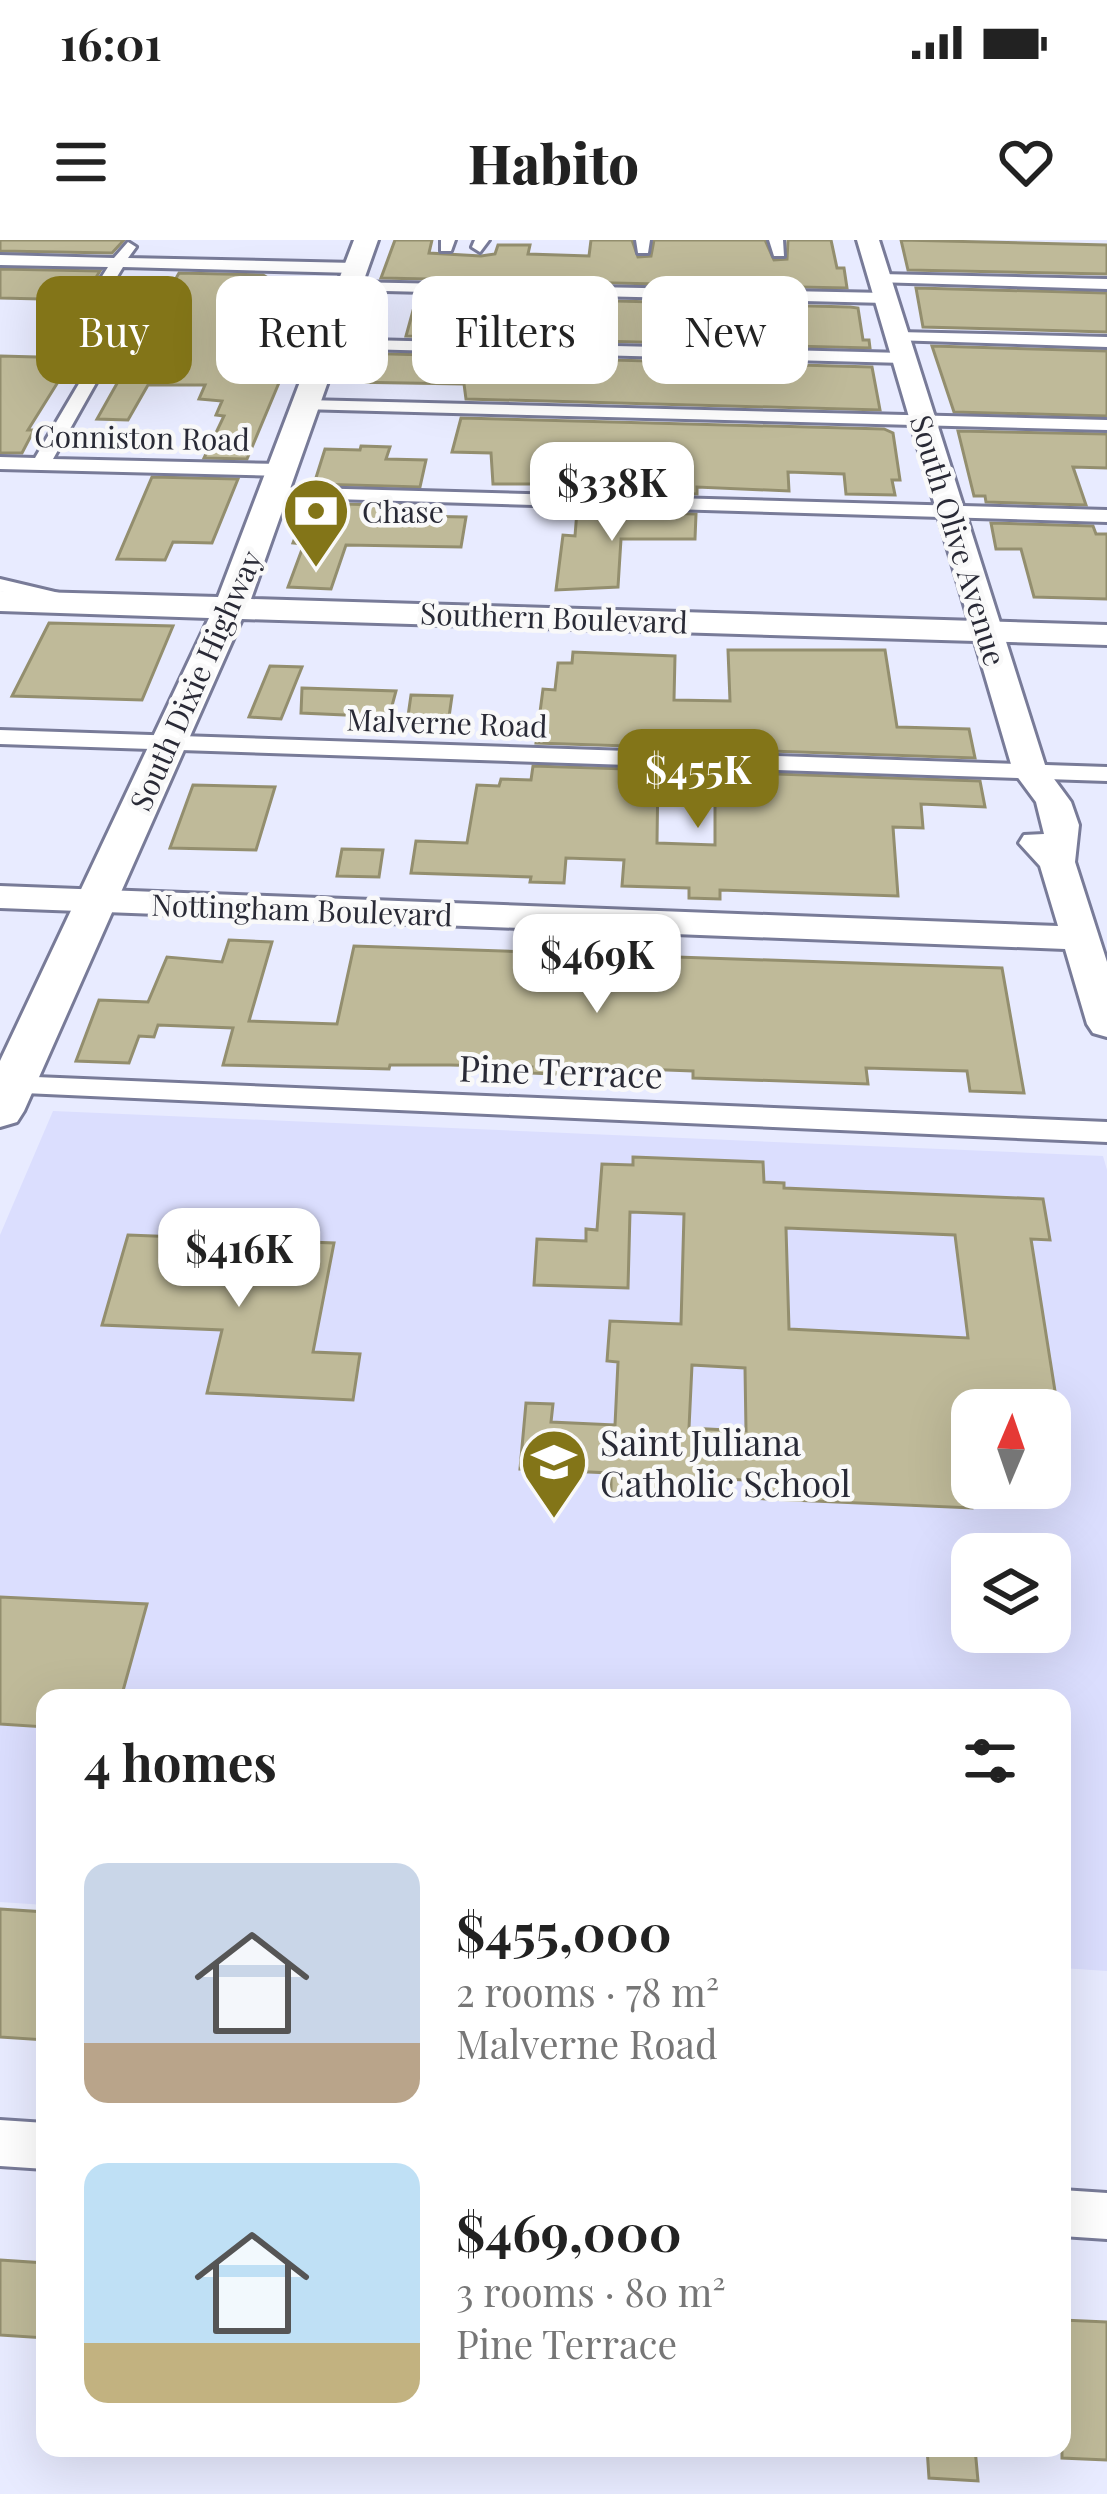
<!DOCTYPE html>
<html lang="en">
<head>
<meta charset="utf-8">
<style>
  body { margin:0; font-family:"Playfair Display",serif; background:#f2f2f2; color:#222; height:100vh; display:flex; flex-direction:column; font-size:45px; white-space:nowrap }
  * { box-sizing:border-box; margin:0 }
  p { font-size:39px; color:#767676 }
  .icon { flex:none; width:66px; height:66px; fill:none; stroke:currentColor; stroke-width:2; stroke-linecap:round; stroke-linejoin:round }
  .map { position:relative; flex:1; overflow:hidden }
  .drawer { position:absolute; left:36px; top:1449px; width:1035px; height:768px; display:flex; flex-direction:column; background:#fff; border-radius:24px; box-shadow:0 12px 48px #0002 }
  .drawer>* { flex:none }
  .banner { position:absolute; left:36px; top:36px; width:1035px; height:108px; display:flex; gap:24px }
  .needle { width:78px; rotate:2deg }
  .buttons { position:absolute; left:951px; top:1149px; display:grid; gap:24px }
  .buttons a { display:grid; place-items:center; width:120px; height:120px; border-radius:24px; background:#fff; box-shadow:0 12px 48px #0002; font-size:60px }
  .price { position:absolute; translate:-50% -102px; padding:0 27px; border-radius:24px; background:#fff; color:#222; font-size:39px; line-height:78px; filter:drop-shadow(0 3px 6px #0008) }
  .price::after { content:''; position:absolute; left:50%; top:72px; width:36px; height:27px; margin-left:-18px; background:inherit; clip-path:polygon(0 0,100% 0,50% 100%) }
  .price.on { background:#837518; color:#fff }
  ul { padding:0; list-style:none }
  li { display:flex; align-items:center; gap:36px; height:300px; padding:0 48px }
  li span { display:grid; place-items:center; flex:none; width:336px; height:240px; border-radius:24px; color:#555 }
  li>.icon { margin-inline-start:auto }
  span .icon { width:144px; height:144px; fill:#fffc; stroke-width:1 }
  li b { font-size:51px }
  h2 { display:flex; justify-content:space-between; align-items:center; height:144px; padding:0 48px; font-size:51px }
  .chip { padding:0 42px; border-radius:24px; background:#fff; box-shadow:0 12px 48px #0002; font-size:42px; line-height:108px }
  .chip.on { background:#837518; color:#fff }
  .status { display:flex; justify-content:space-between; align-items:center; height:84px; padding:0 60px; background:#fff; direction:ltr }
  .status svg { height:33px; fill:currentColor }
  header { display:flex; justify-content:space-between; align-items:center; height:156px; padding:0 48px; background:#fff; font-size:54px; font-weight:800 }
  .map>svg:first-child { display:block }
</style>
</head>
<body>
<div class="status"><b>16:01</b><svg viewBox="0 0 49 12"><path d="M0 12V9h3v3zM5 12V6h3v6zM10 12V3h3v9zM15 12V0h3v12zM26 1h20v11H26zM47 4h2v5h-2z"/></svg></div>
<header><svg class="icon" aria-label="menu" viewBox="0 0 24 24"><path d="M4 6h16M4 12h16M4 18h16"/></svg>Habito<svg class="icon" aria-label="heart" viewBox="0 0 24 24"><path d="M12 20l-8-8c-3-5 5-10 8-4 3-6 11-1 8 4z"/></svg></header>
<div class="map">
<svg width="1107" height="2254" viewBox="0 0 1107 2254">
  <rect width="100%" height="100%" fill="#e8ebff"/>
  <path fill="#dbdefe" fill-rule="evenodd" d="M53,871L1103,916L1107,930V1731L1062,1728V1458H45V1665L0,1662V995ZM972,1170H1050V1248H972ZM972,1314H1050V1392H972Z"/>
  <g fill="#bfba99" stroke="#938e6e" stroke-width="3" fill-rule="evenodd">
    <polygon points="0,0 124,0 112,13 0,11"/>
    <polygon points="395,0 432,0 429,13 481,16 495,14 498,5 530,5 528,14 589,16 591,0 632,0 638,17 651,16 654,0 765,0 774,20 787,19 788,0 831,0 837,28 844,28 847,48 381,38"/>
    <polygon points="901,0 1107,5 1107,34 908,30"/>
    <polygon points="0,29 100,31 82,60 0,58"/>
    <polygon points="179,33 263,35 312,64 247,219 204,218 224,176 216,175 222,161 199,159 205,145 148,145 128,180 97,179"/>
    <polygon points="916,48 1107,53 1107,92 923,87"/>
    <polygon points="417,56 850,67 858,68 863,100 869,100 870,108 406,96"/>
    <polygon points="932,106 1107,111 1107,176 954,172"/>
    <polygon points="355,113 872,127 880,170 466,159 464,144 346,142"/>
    <polygon points="0,116 73,118 28,190 34,190 22,213 0,213"/>
    <polygon points="461,178 884,189 893,193 900,240 892,240 895,255 846,254 844,234 788,232 789,251 697,247 697,254 579,251 580,244 493,244 491,213 452,212"/>
    <polygon points="958,191 1107,194 1107,228 1073,227 1086,265 986,262 985,256 974,256"/>
    <polygon points="361,206 390,207 386,219 426,220 420,247 314,244 325,209 360,210"/>
    <polygon points="152,237 238,239 212,303 173,302 165,320 117,319"/>
    <polygon points="308,263 415,266 413,276 466,277 461,307 346,305 331,349 288,347 304,304 293,303"/>
    <polygon points="577,271 696,274 695,299 621,299 618,347 556,350 563,295 575,296"/>
    <polygon points="991,283 1093,286 1096,294 1107,294 1107,359 1034,357 1021,309 996,309"/>
    <polygon points="49,383 173,386 142,460 12,456"/>
    <polygon points="728,410 885,410 897,487 969,489 975,518 715,509 715,497 658,496 658,507 536,503 543,449 555,450 558,423 572,423 573,412 675,416 674,460 730,461"/>
    <polygon points="270,426 302,427 281,479 249,477"/>
    <polygon points="302,448 396,451 389,477 301,473"/>
    <polygon points="411,455 452,456 448,484 407,483"/>
    <polygon points="533,526 658,530 657,603 715,605 715,532 980,541 985,567 921,564 923,588 893,587 898,656 720,650 720,659 689,658 689,648 622,646 624,620 566,618 564,643 530,642 531,637 411,633 416,601 467,603 477,545 499,546 501,539 531,540"/>
    <polygon points="193,545 275,547 256,610 170,608"/>
    <polygon points="342,609 383,610 379,637 337,636"/>
    <polygon points="229,700 272,702 249,781 337,784 354,706 1002,728 1024,853 970,851 967,831 866,828 868,844 693,838 693,831 640,829 640,834 576,831 575,835 532,833 532,827 450,825 390,825 389,829 223,825 233,788 158,785 154,797 139,796 129,823 76,821 99,760 148,762 167,717 222,722"/>
    <path d="M633,917L763,922L764,942L784,943V948L1043,959L1050,1000L1031,999L1058,1170H972V1268L747,1258V1240L690,1238L689,1258L611,1254V1233L520,1229L526,1163L553,1164L551,1182L615,1185L618,1122L607,1121L610,1081L681,1084L684,974L630,972L628,1048L534,1045L537,999L586,1001V989L597,990L602,924L633,925ZM786,988L955,995L968,1098L789,1089ZM692,1125L745,1128L746,1191L689,1188Z"/>
    <polygon points="128,995 334,1003 313,1112 360,1114 353,1160 207,1153 222,1090 102,1085"/>
    <polygon points="0,1357 147,1364 121,1458 45,1458 45,1487 0,1484"/>
    <polygon points="0,1669 45,1672 45,1800 0,1797"/>
    <polygon points="0,2020 45,2023 45,2098 0,2095"/>
    <polygon points="1062,2080 1107,2082 1107,2220 1062,2218"/>
    <polygon points="927,2208 975,2208 978,2241 929,2238"/>
  </g>
  <g fill="none" stroke-linecap="round" stroke-linejoin="round">
    <g stroke="#787b98" stroke-width="6">
      <g id="street">
        <polygon points="441,0 455,0 451,11 441,11"/>
        <polygon points="475,0 489,0 480,12 472,7"/>
        <polygon points="636,0 650,0 648,13 638,13"/>
        <polygon points="769,0 783,0 784,16 774,16"/>
        <polygon points="128,2 136,7 128,18 355,23 363,28 355,33 123,27 70,113 58,113 56,109 108,27 0,25 0,15 114,18"/>
        <polygon points="880,34 1107,39 1107,49 875,42 872,39"/>
        <polygon points="349,42 886,53 894,58 886,63 343,50 343,44"/>
        <polygon points="898,92 1107,97 1107,107 892,100 890,97"/>
        <polygon points="327,99 904,113 912,118 904,123 321,108 321,100"/>
        <polygon points="98,120 106,125 53,219 282,224 291,230 282,236 0,229 0,217 35,218 90,125"/>
        <polygon points="306,160 1107,180 1107,190 300,169 297,165"/>
        <polygon points="273,247 1107,270 1107,282 266,257 266,249"/>
        <polygon points="0,339 76,357 79,361 69,367 0,351"/>
        <polygon points="0,490 1107,527 1107,541 0,504"/>
        <polygon points="12,836 1107,882 1107,902 2,852 2,838"/>
        <polygon points="0,1880 45,1883 45,1929 0,1926"/>
        <polygon points="1062,1950 1107,1953 1107,1999 1062,1996"/>
      </g>
    </g>
    <g stroke="#787b98" stroke-width="6">
      <polygon id="secondary" points="857,0 879,0 1046,528 1071,562 1079,585 1075,622 1107,722 1107,797 1093,793 1087,784 1065,709 0,668 0,646 1058,686 1040,626 1019,603 1024,595 1044,594 1036,562 1013,531"/>
    </g>
    <g stroke="#787b98" stroke-width="6">
      <polygon id="primary" points="354,0 378,0 251,359 1107,385 1107,405 242,379 24,871 17,882 0,887 0,821 209,378 0,371 0,351 218,357"/>
    </g>
    <use href="#street" fill="#fff" fill-rule="evenodd"/>
    <use href="#secondary" fill="#fff" fill-rule="evenodd"/>
    <use href="#primary" fill="#fff" fill-rule="evenodd"/>
  </g>
  <defs>
    <g id="bank-pin" transform="scale(3.45)"><path d="M0 17L-7.5 6A9.5 9.5 0 1 1 7.5 6Z" fill="#837518" stroke="#f9f9f9"/><path d="M-6-4H6V4H-6ZM0-2.3a2.3 2.3 0 1 0 0 4.6a2.3 2.3 0 1 0 0-4.6Z" fill="#fff"/></g>
    <g id="school-pin" transform="scale(3.45)"><path d="M0 17L-7.5 6A9.5 9.5 0 1 1 7.5 6Z" fill="#837518" stroke="#f9f9f9"/><path d="M0-5L7-2L0 1L-7-2ZM-4 1L0 2.5L4 1V4Q0 6-4 4Z" fill="#fff"/></g>
  </defs>
  <g fill-rule="evenodd">
    <use href="#bank-pin" x="316" y="271"/>
    <use href="#school-pin" x="554" y="1222"/>
  </g>
  <g text-anchor="middle" dominant-baseline="central" stroke-width="9" stroke-linejoin="round" paint-order="stroke">
    <g font-size="30" fill="#292a36" stroke="#f9f9f9">
      <text transform="translate(142 197) rotate(1)">Conniston Road</text>
      <text transform="translate(959 300) rotate(73)">South Olive Avenue</text>
      <text transform="translate(554 377) rotate(2)">Southern Boulevard</text>
      <text transform="translate(195 440) rotate(-66)">South Dixie Highway</text>
      <text transform="translate(447 482) rotate(2)">Malverne Road</text>
      <text transform="translate(302 669) rotate(2)">Nottingham Boulevard</text>
    </g>
    <g font-size="30" fill="#292a36" stroke="#f9f9f9" text-anchor="start">
      <text x="362" y="271">Chase</text>
    </g>
    <g font-size="36" fill="#292a36" stroke="#f9f9f9">
      <text transform="translate(561 830) rotate(2)">Pine Terrace</text>
    </g>
    <g font-size="36" fill="#292a36" stroke="#f9f9f9" text-anchor="start">
      <text x="600" y="1201">Saint Juliana<tspan x="600" dy="41">Catholic School</tspan></text>
    </g>
  </g>
</svg>
<div class="buttons">
<a><svg class="needle" viewBox="-14 -14 28 28"><path d="M0-13l5 13h-10z" fill="#e53935"/><path d="M0 13l5-13h-10z" fill="#767676"/></svg></a>
<a><svg class="icon" aria-label="layers" viewBox="0 0 24 24"><path d="M12 4l9 5-9 5-9-5zM3 14l9 5 9-5"/></svg></a>
</div>
<b class="price" style="left:612px;top:304px">$338K</b>
<b class="price on" style="left:698px;top:591px">$455K</b>
<b class="price" style="left:597px;top:776px">$469K</b>
<b class="price" style="left:239px;top:1070px">$416K</b>
<div class="banner">
<a class="chip on">Buy</a>
<a class="chip">Rent</a>
<a class="chip">Filters</a>
<a class="chip">New</a>
</div>
<section class="drawer">
<h2>4 homes<svg class="icon" aria-label="filters" viewBox="0 0 24 24"><path d="M4 7h16M4 17h16"/><circle cx="9" cy="7" r="2"/><circle cx="15" cy="17" r="2"/></svg></h2>
<ul>
<li><span style="background:linear-gradient(#c9d6e8 75%,#b9a48a 0)"><svg class="icon" aria-label="home" viewBox="0 0 24 24"><path d="M3 11l9-7 9 7M6 9v11h12V9"/></svg></span><div><b>$455,000</b><p>2 rooms · 78 m²</p><p>Malverne Road</p></div></li>
<li><span style="background:linear-gradient(#bfe0f5 75%,#c2b280 0)"><svg class="icon" aria-label="home" viewBox="0 0 24 24"><path d="M3 11l9-7 9 7M6 9v11h12V9"/></svg></span><div><b>$469,000</b><p>3 rooms · 80 m²</p><p>Pine Terrace</p></div></li>
</ul>
</section>
</div>
</body>
</html>
